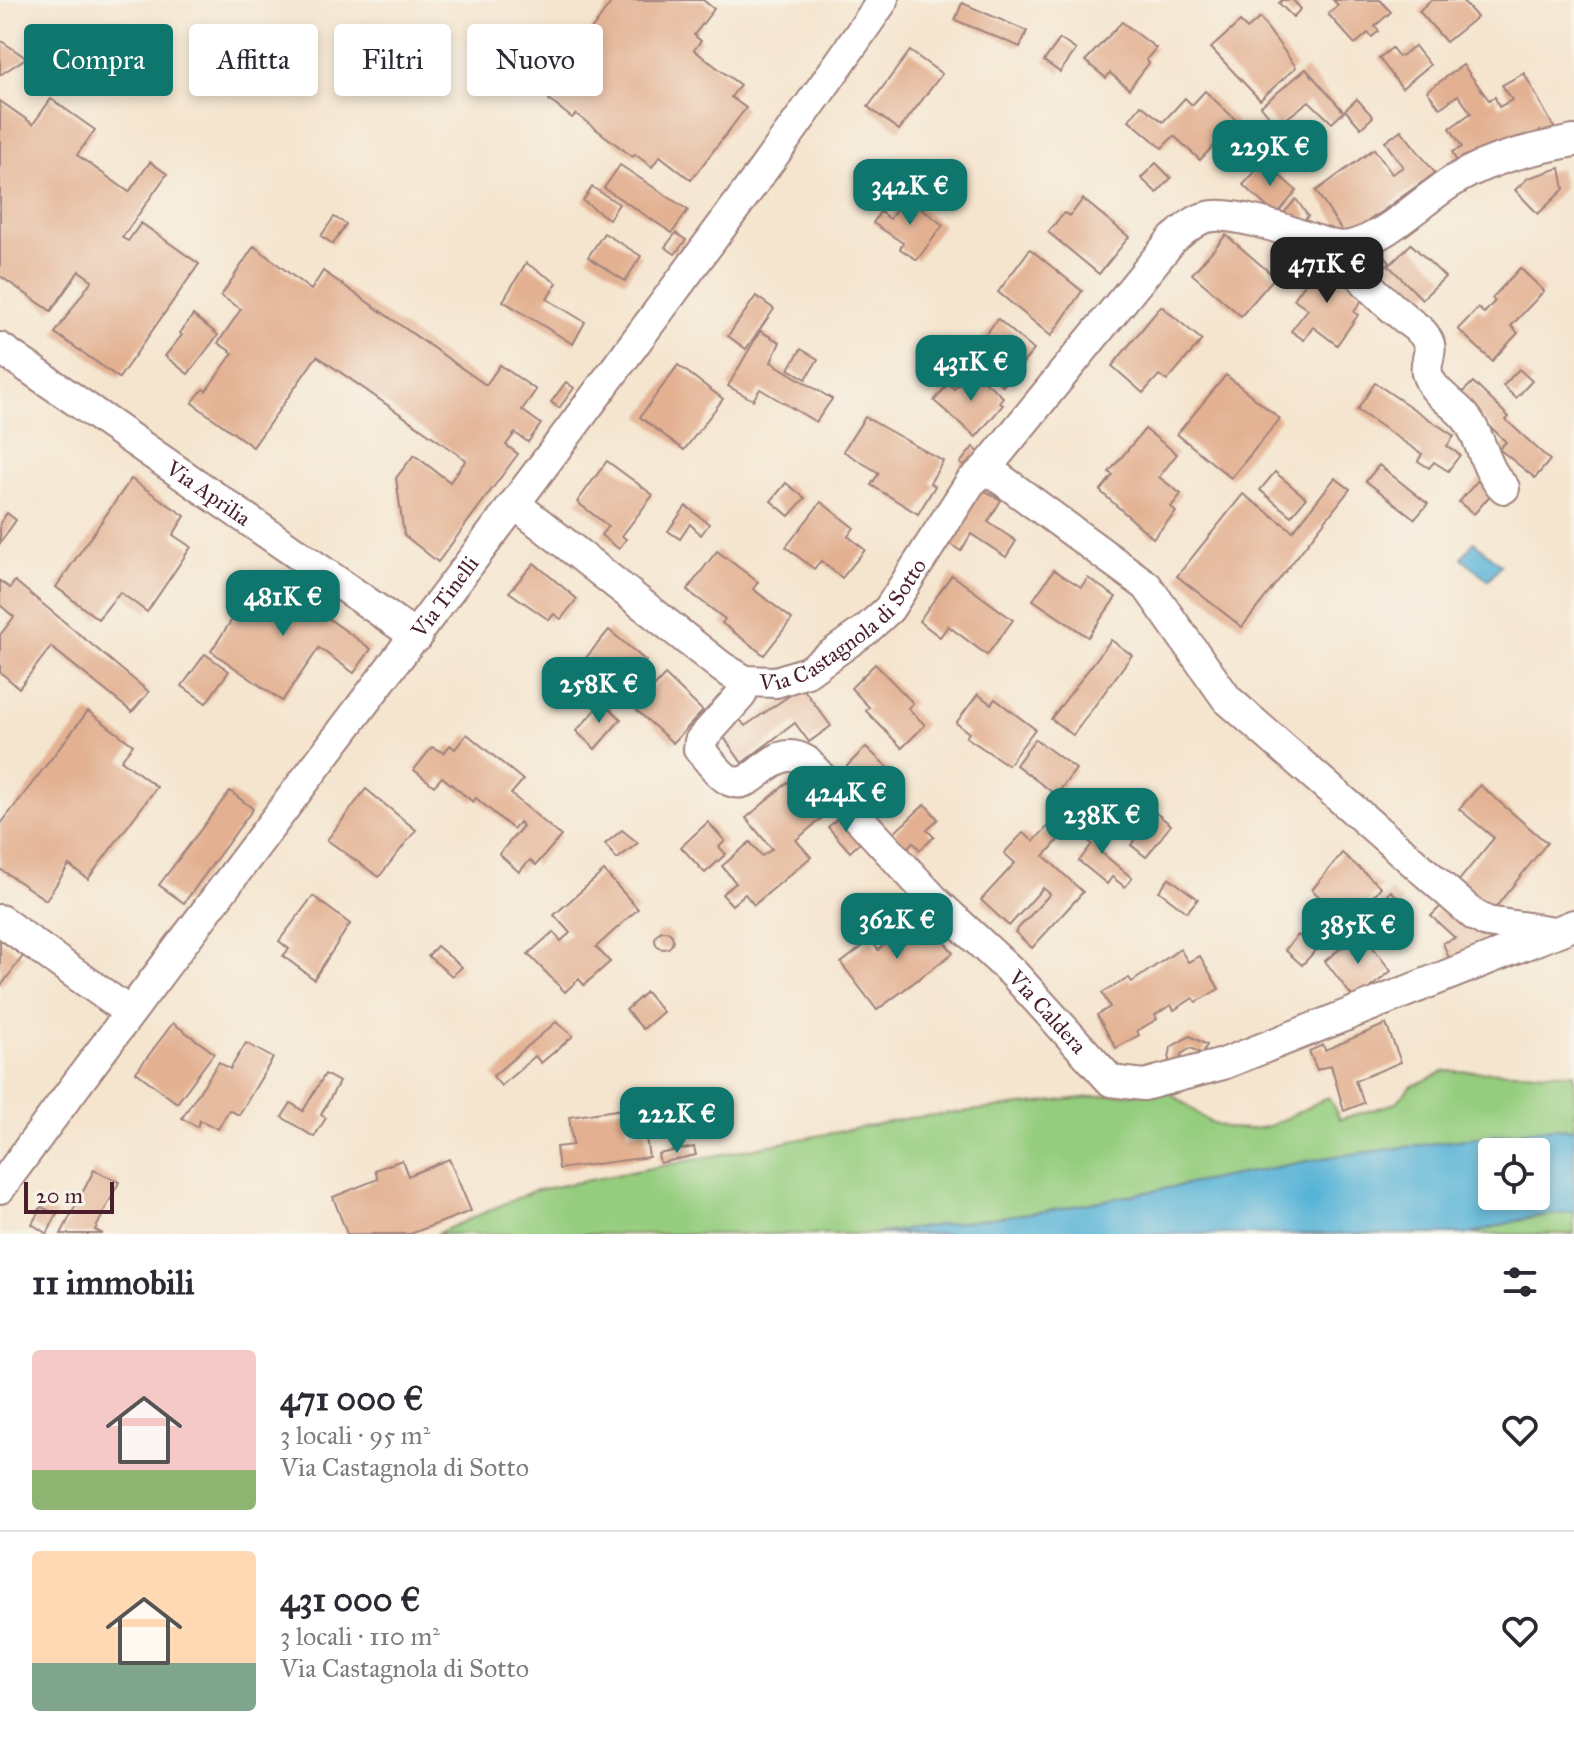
<!DOCTYPE html>
<html lang="it">
<head>
<meta charset="utf-8">
<style>
  body { margin:0; font-family:"IM FELL Great Primer",serif; background:#f7f7f7; color:#2b2b33; height:100vh; display:flex; flex-direction:column; font-size:30px; white-space:nowrap }
  * { box-sizing:border-box; margin:0 }
  p { font-size:26px; color:#7c7c81 }
  .icon { flex:none; width:44px; height:44px; fill:none; stroke:currentColor; stroke-width:2; stroke-linecap:round; stroke-linejoin:round }
  .map { position:relative; height:1234px; overflow:hidden }
  .sheet { display:flex; flex-direction:column; background:#fff; flex:1 }
  .sheet>* { flex:none }
  .banner { position:absolute; left:24px; top:24px; width:800px; height:72px; display:flex; gap:16px }
  .tools { position:absolute; left:1478px; top:1138px; display:grid; gap:16px }
  .tools a { display:grid; place-items:center; width:72px; height:72px; border-radius:8px; background:#fff; box-shadow:0 4px 12px #0003; font-size:40px }
  .scale { position:absolute; left:24px; bottom:20px; width:90px; box-sizing:border-box; padding-left:8px; border:4px solid #4a1f2b; border-top:0; font-size:22px; line-height:28px; white-space:nowrap; color:#4a1f2b; -webkit-text-stroke:6px #f7f3e8; paint-order:stroke }
  .price { position:absolute; translate:-50% -68px; padding:0 18px; border-radius:16px; background:#0f766e; color:#fff; font-size:26px; line-height:52px; filter:drop-shadow(0 2px 4px #0008) }
  .price::after { content:''; position:absolute; left:50%; top:48px; width:24px; height:18px; margin-left:-12px; background:inherit; clip-path:polygon(0 0,100% 0,50% 100%) }
  .price.active { background:#222; color:#fff }
  ul { padding:0; list-style:none }
  li { display:flex; align-items:center; gap:24px; height:200px; padding:0 32px }
  li+li { border-top:2px solid #e1e1e2 }
  li span { display:grid; place-items:center; flex:none; width:224px; height:160px; border-radius:8px; color:#555 }
  li>.icon { margin-inline-start:auto }
  span .icon { width:96px; height:96px; fill:#fffc; stroke-width:1 }
  li b { font-size:34px }
  h2 { display:flex; justify-content:space-between; align-items:center; height:96px; padding:0 32px; font-size:34px }
  .tag { padding:0 28px; border-radius:8px; background:#fff; box-shadow:0 4px 12px #0003; font-size:28px; line-height:72px }
  .tag.active { background:#0f766e; color:#fff }
  .map>svg:first-child { display:block }
</style>
</head>
<body>
<div class="map">
<svg width="1574" height="1234" viewBox="0 0 1574 1234">
  <rect width="100%" height="100%" fill="#f7f3e8"/>
  <filter id="ink" filterUnits="userSpaceOnUse"><feTurbulence type="fractalNoise" baseFrequency=".0125" numOctaves="2"/><feDisplacementMap in="SourceGraphic" scale="16" xChannelSelector="R" yChannelSelector="G"/><feConvolveMatrix kernelMatrix="1 2 1 2 8 2 1 2 1" color-interpolation-filters="sRGB"/></filter>
  <filter id="wash" filterUnits="userSpaceOnUse"><feTurbulence type="fractalNoise" baseFrequency=".006" numOctaves="4" result="noise"/><feDisplacementMap in="SourceGraphic" scale="32" xChannelSelector="R" yChannelSelector="G"/><feGaussianBlur stdDeviation="1.8" result="paint"/><feColorMatrix in="noise" values="0 0 0 0 0 0 0 0 0 0 0 0 0 0 0 0 0 1.4 0 .05"/><feComposite in="paint" operator="in"/></filter>
  <g filter="url(#wash)">
    <rect width="100%" height="100%" fill="#f5e5cf"/>
    <g fill="#95cd7f" stroke="#707655" stroke-width="2">
      <polygon points="1445,1071 1574,1073 1574,1129 1550,1128 1329,1157 1059,1209 874,1234 436,1234 533,1191 909,1118 1108,1095 1169,1092 1208,1121 1228,1128 1249,1129 1268,1127 1328,1097 1340,1119 1396,1103 1410,1087"/>
      <polygon points="1574,1212 1574,1234 1470,1234 1526,1218"/>
    </g>
    <g fill="#59b4d7" stroke="#526a81" stroke-width="2" fill-rule="evenodd">
      <polygon points="1474,542 1501,565 1488,580 1462,558"/>
      <path d="M1550,1128L1574,1129V1212L1526,1218L1470,1234H874L1059,1209L1329,1157ZM1536,1152V1196H1492V1152Z"/>
    </g>
    <g id="blocks">
      <g fill="#e3b192">
        <polygon points="613,0 703,0 714,9 694,35 701,41 694,50 740,85 731,97 746,108 691,180 660,156 652,167 635,154 633,157 576,114 572,118 549,100 553,96 538,84 549,69 557,76"/>
        <polygon points="1282,0 1293,0 1301,9 1293,17 1279,3"/>
        <polygon points="1333,0 1380,0 1391,12 1375,26 1379,31 1372,37 1368,33 1355,44 1328,14 1338,5"/>
        <polygon points="1431,0 1462,0 1477,17 1446,42 1419,11"/>
        <polygon points="962,3 1027,31 1020,47 955,20"/>
        <polygon points="1260,18 1296,67 1260,100 1211,48 1240,22 1247,29"/>
        <polygon points="1122,22 1156,48 1146,60 1149,63 1129,89 1110,73 1106,78 1085,61"/>
        <polygon points="1060,39 1076,50 1060,72 1044,61"/>
        <polygon points="0,40 26,58 0,75"/>
        <polygon points="1415,46 1430,65 1402,88 1379,58 1392,48 1399,57"/>
        <polygon points="910,51 942,74 899,130 868,107"/>
        <polygon points="1463,65 1489,100 1495,97 1499,107 1512,100 1502,85 1524,73 1557,133 1544,139 1540,131 1459,166 1452,152 1462,147 1450,128 1471,113 1458,95 1440,108 1427,91"/>
        <polygon points="1306,69 1344,112 1332,123 1309,101 1277,126 1261,106"/>
        <polygon points="1205,91 1237,121 1200,160 1174,136 1162,148 1129,120 1141,105 1163,122 1185,98 1192,105"/>
        <polygon points="51,99 95,130 77,155 129,192 150,162 167,174 122,238 128,241 141,223 199,264 119,378 55,333 92,280 79,271 51,311 0,276 0,101 33,124"/>
        <polygon points="1357,99 1373,117 1361,128 1345,110"/>
        <polygon points="1401,130 1435,173 1346,237 1316,191 1374,149 1392,174 1403,167 1385,142"/>
        <polygon points="1264,162 1297,191 1276,215 1243,185"/>
        <polygon points="1156,163 1171,178 1157,193 1141,178"/>
        <polygon points="620,165 688,210 672,233 604,188"/>
        <polygon points="1560,168 1564,189 1538,214 1515,190 1528,178"/>
        <polygon points="592,187 619,204 609,219 583,201"/>
        <polygon points="905,196 943,225 917,260 900,249 903,243 873,223 880,212 890,219"/>
        <polygon points="1083,199 1129,237 1099,274 1048,232 1064,213 1070,216"/>
        <polygon points="1296,199 1308,216 1297,228 1276,222"/>
        <polygon points="334,217 346,224 333,244 321,236"/>
        <polygon points="604,233 641,256 625,281 588,257"/>
        <polygon points="676,233 686,240 675,254 665,247"/>
        <polygon points="1226,235 1275,277 1241,316 1192,274"/>
        <polygon points="1411,244 1445,277 1422,299 1389,266"/>
        <polygon points="254,246 311,290 323,271 486,385 500,365 536,390 522,410 541,424 528,442 515,433 506,445 518,454 438,562 404,535 396,478 414,455 450,482 466,460 317,356 253,447 192,403 203,389 206,391 233,353 218,343 241,309 221,296"/>
        <polygon points="1377,246 1390,262 1373,277 1364,256"/>
        <polygon points="1030,249 1082,291 1051,336 998,292"/>
        <polygon points="526,263 557,283 547,299 585,322 573,344 503,301"/>
        <polygon points="1320,263 1361,293 1358,297 1362,300 1354,312 1358,315 1337,345 1313,327 1304,340 1291,331 1308,309 1294,299"/>
        <polygon points="1520,268 1544,291 1511,326 1518,333 1492,361 1458,329 1478,308 1484,313 1495,301 1492,298"/>
        <polygon points="756,296 774,309 746,349 728,336"/>
        <polygon points="1161,306 1202,340 1167,381 1159,375 1143,393 1112,366"/>
        <polygon points="193,315 218,335 188,374 165,356 182,335 180,333"/>
        <polygon points="998,319 1034,350 1003,386 967,356"/>
        <polygon points="760,331 780,342 771,362 832,399 816,422 760,389 753,400 728,386"/>
        <polygon points="801,349 818,359 806,379 789,369"/>
        <polygon points="678,365 723,399 684,450 640,417"/>
        <polygon points="971,369 1003,397 999,402 1003,405 976,437 934,401 948,384 954,389"/>
        <polygon points="1519,369 1532,381 1516,398 1503,386"/>
        <polygon points="1226,375 1280,419 1231,478 1177,434"/>
        <polygon points="566,382 574,388 559,408 551,402"/>
        <polygon points="1473,382 1509,417 1506,420 1550,460 1535,478 1499,449 1506,442 1459,396"/>
        <polygon points="1375,383 1454,436 1447,446 1460,455 1448,471 1434,462 1429,468 1418,461 1422,454 1357,410"/>
        <polygon points="865,417 943,461 930,483 935,486 918,514 871,485 879,473 843,451"/>
        <polygon points="1145,429 1177,454 1159,477 1181,494 1171,507 1176,512 1153,538 1100,491 1113,475 1109,472"/>
        <polygon points="973,447 979,452 966,468 960,463"/>
        <polygon points="607,461 653,495 622,536 626,539 619,549 601,535 608,526 577,502"/>
        <polygon points="1379,465 1428,504 1415,519 1366,481"/>
        <polygon points="1275,472 1306,498 1291,516 1260,490"/>
        <polygon points="1335,478 1350,489 1242,627 1177,576 1243,494 1293,531"/>
        <polygon points="1480,478 1495,490 1474,514 1459,502"/>
        <polygon points="131,479 185,516 173,535 191,547 147,612 120,592 98,619 56,587"/>
        <polygon points="786,483 805,498 789,516 771,501"/>
        <polygon points="978,487 1001,500 988,522 1016,541 1006,557 971,534 961,551 948,543"/>
        <polygon points="821,502 854,528 848,536 865,550 842,578 821,561 814,569 786,547"/>
        <polygon points="686,506 709,524 701,535 690,524 680,539 668,531"/>
        <polygon points="7,513 16,520 0,543 0,523"/>
        <polygon points="717,551 758,582 753,589 792,619 764,655 722,623 725,619 687,590"/>
        <polygon points="534,563 577,599 561,619 554,614 549,620 509,592"/>
        <polygon points="1054,570 1081,587 1088,578 1116,597 1088,637 1033,600"/>
        <polygon points="264,572 371,649 354,673 319,648 282,701 211,651"/>
        <polygon points="952,575 1013,620 987,655 948,626 940,637 919,621"/>
        <polygon points="0,581 10,588 15,581 149,692 132,712 51,647 19,688 0,672 0,635 14,617 0,605"/>
        <polygon points="609,630 646,661 612,703 575,671"/>
        <polygon points="1111,640 1132,655 1073,735 1051,719"/>
        <polygon points="205,654 229,671 206,703 182,686"/>
        <polygon points="875,664 913,703 908,708 925,725 902,748 866,711 869,707 851,688"/>
        <polygon points="665,675 703,711 673,743 634,708"/>
        <polygon points="802,687 831,726 809,742 795,723 742,763 718,729 734,712 745,726"/>
        <polygon points="978,694 991,704 995,699 1035,729 1008,765 966,737 969,733 956,723"/>
        <polygon points="603,702 621,719 595,749 576,731"/>
        <polygon points="88,711 133,745 121,760 157,787 88,879 69,865 46,900 0,869 0,825"/>
        <polygon points="467,734 523,780 511,794 561,836 536,865 530,860 519,872 499,854 523,826 519,822 513,829 476,798 473,802 442,777 434,786 414,770 432,747 444,753 450,745 455,749"/>
        <polygon points="1035,739 1076,769 1056,795 1016,765"/>
        <polygon points="866,747 899,778 869,809 854,795 863,785 845,768"/>
        <polygon points="792,779 823,817 796,840 811,857 754,905 745,894 732,905 722,894 736,883 722,866 750,842 762,856 772,849 746,818"/>
        <polygon points="1480,785 1547,843 1487,918 1452,889 1494,838 1459,809"/>
        <polygon points="366,789 416,830 379,877 327,840"/>
        <polygon points="230,791 253,809 184,903 159,885"/>
        <polygon points="925,804 938,819 927,830 934,837 920,850 913,842 907,848 894,833"/>
        <polygon points="1156,813 1171,825 1146,857 1131,845"/>
        <polygon points="841,816 863,840 850,852 828,827"/>
        <polygon points="1095,821 1114,836 1101,852 1132,878 1125,887 1112,877 1107,884 1079,861 1092,844 1082,836"/>
        <polygon points="708,822 725,841 719,847 726,854 705,873 681,847"/>
        <polygon points="1052,822 1065,833 1044,856 1083,892 1032,948 1015,932 1050,894 1043,888 1009,926 981,900 1015,863 1004,853 1023,833 1034,841"/>
        <polygon points="622,830 638,843 617,859 605,844"/>
        <polygon points="1342,853 1381,887 1337,938 1319,923 1332,908 1312,890"/>
        <polygon points="604,871 638,909 596,947 610,962 584,985 579,979 565,992 528,954 553,932 561,941 570,933 554,915"/>
        <polygon points="1169,878 1198,899 1187,912 1159,891"/>
        <polygon points="1391,891 1403,902 1389,920 1374,908"/>
        <polygon points="313,896 350,924 314,979 283,956 289,949 279,941"/>
        <polygon points="1446,901 1486,930 1494,952 1453,968 1443,943 1455,938 1431,916"/>
        <polygon points="921,911 953,953 877,1010 841,963 871,940 878,950"/>
        <circle cx="664" cy="940" r="9"/>
        <polygon points="1361,932 1391,971 1355,1000 1325,961"/>
        <polygon points="1298,935 1316,950 1302,965 1285,950"/>
        <polygon points="0,940 23,956 0,987"/>
        <polygon points="437,946 462,967 452,976 428,956"/>
        <polygon points="1180,949 1188,962 1200,956 1219,989 1196,1002 1193,998 1174,1010 1171,1005 1155,1015 1157,1019 1137,1031 1139,1035 1116,1048 1097,1015 1110,1007 1102,993 1129,978 1132,982"/>
        <polygon points="646,992 663,1012 643,1029 626,1010"/>
        <polygon points="556,1022 573,1036 541,1063 535,1056 501,1086 493,1076"/>
        <polygon points="173,1023 214,1053 177,1103 136,1072"/>
        <polygon points="1386,1024 1401,1062 1355,1081 1364,1103 1344,1111 1331,1065 1317,1070 1309,1051 1323,1045 1325,1050"/>
        <polygon points="1190,1036 1207,1045 1202,1054 1191,1048 1181,1054 1179,1066 1168,1065 1171,1047"/>
        <polygon points="246,1043 273,1058 239,1115 229,1110 218,1129 200,1120 197,1127 182,1118 219,1062 230,1069"/>
        <polygon points="325,1074 339,1082 321,1115 326,1118 314,1137 282,1117 291,1103 303,1111"/>
        <polygon points="623,1109 627,1133 645,1131 649,1157 559,1169 556,1147 573,1145 569,1117"/>
        <polygon points="694,1147 696,1155 660,1163 658,1154"/>
        <polygon points="449,1159 471,1211 410,1234 347,1234 333,1197 378,1179 375,1170 402,1160 408,1176"/>
        <polygon points="94,1170 119,1182 95,1230 103,1234 61,1234"/>
        <polygon points="41,1207 57,1214 47,1234 32,1224"/>
      </g>
    </g>
  </g>
  <g filter="url(#ink)">
    <use href="#blocks" fill-opacity="0" stroke="#a0827d" stroke-width="2"/>
    <g fill="none" stroke-linecap="round" stroke-linejoin="round">
      <g stroke="#a0827d" stroke-width="34">
        <g id="minor">
          <path d="M1347,247C1351,275 1387,303 1408,321C1414,326 1423,331 1426,338C1435,351 1424,360 1427,373C1432,393 1456,404 1467,419C1483,440 1483,468 1504,488"/>
          <path id="s1" d="M0,348L417,637"/>
          <polyline points="986,468 1147,586 1227,699 1474,915 1487,922 1555,932"/>
          <path id="s2" d="M515,504L723,668L745,681L776,682L807,672L867,629L889,609L970,483L986,468L1172,240C1182,232 1194,220 1207,217C1231,211 1285,229 1308,238C1322,242 1335,249 1350,246C1389,237 1423,198 1458,178C1493,157 1534,149 1574,141"/>
          <path id="s3" d="M745,681L741,695L700,741L699,749C708,758 719,776 731,781C756,792 772,740 806,761L937,903L1013,973L1111,1081L1144,1085L1223,1064L1574,925"/>
          <polyline points="0,920 129,1012"/>
          <path id="s4" d="M0,1188C196,920 400,658 599,391C695,262 792,134 883,0"/>
        </g>
      </g>
      <use href="#minor" stroke="#fff" stroke-width="30"/>
    </g>
  </g>
  <g text-anchor="middle" dominant-baseline="central" stroke-width="8" stroke-linejoin="round" paint-order="stroke">
    <g font-size="22" fill="#4a1f2b" stroke="#f7f3e8">
      <text stroke="none"><textPath href="#s1" startOffset="254">Via Aprilia</textPath></text>
      <text stroke="none"><textPath href="#s4" startOffset="740">Via Tinelli</textPath></text>
      <text stroke="none"><textPath href="#s2" startOffset="410">Via Castagnola di Sotto</textPath></text>
      <text stroke="none"><textPath href="#s3" startOffset="562">Via Caldera</textPath></text>
    </g>
  </g>
</svg>
<div class="tools">
<a><svg class="icon" aria-label="locate" viewBox="0 0 24 24"><circle cx="12" cy="12" r="6"/><path d="M12 2v4M12 18v4M2 12h4M18 12h4"/></svg></a>
</div>
<div class="scale">20 m</div>
<b class="price" style="left:1270px;top:188px">229K €</b>
<b class="price" style="left:910px;top:227px">342K €</b>
<b class="price active" style="left:1327px;top:305px">471K €</b>
<b class="price" style="left:971px;top:403px">431K €</b>
<b class="price" style="left:283px;top:638px">481K €</b>
<b class="price" style="left:599px;top:725px">258K €</b>
<b class="price" style="left:846px;top:834px">424K €</b>
<b class="price" style="left:1102px;top:856px">238K €</b>
<b class="price" style="left:897px;top:961px">362K €</b>
<b class="price" style="left:1358px;top:966px">385K €</b>
<b class="price" style="left:677px;top:1155px">222K €</b>
<div class="banner">
<a class="tag active">Compra</a>
<a class="tag">Affitta</a>
<a class="tag">Filtri</a>
<a class="tag">Nuovo</a>
</div>
</div>
<section class="sheet">
<h2>11 immobili<svg class="icon" aria-label="filters" viewBox="0 0 24 24"><path d="M4 7h16M4 17h16"/><circle cx="9" cy="7" r="2"/><circle cx="15" cy="17" r="2"/></svg></h2>
<ul>
<li><span style="background:linear-gradient(#f6c9c9 75%,#8fb573 0)"><svg class="icon" aria-label="home" viewBox="0 0 24 24"><path d="M3 11l9-7 9 7M6 9v11h12V9"/></svg></span><div><b>471 000 €</b><p>3 locali · 95 m²</p><p>Via Castagnola di Sotto</p></div><svg class="icon" aria-label="heart" viewBox="0 0 24 24"><path d="M12 20l-8-8c-3-5 5-10 8-4 3-6 11-1 8 4z"/></svg></li>
<li><span style="background:linear-gradient(#ffd9b3 70%,#7fa58c 0)"><svg class="icon" aria-label="home" viewBox="0 0 24 24"><path d="M3 11l9-7 9 7M6 9v11h12V9"/></svg></span><div><b>431 000 €</b><p>3 locali · 110 m²</p><p>Via Castagnola di Sotto</p></div><svg class="icon" aria-label="heart" viewBox="0 0 24 24"><path d="M12 20l-8-8c-3-5 5-10 8-4 3-6 11-1 8 4z"/></svg></li>
</ul>
</section>
</body>
</html>
